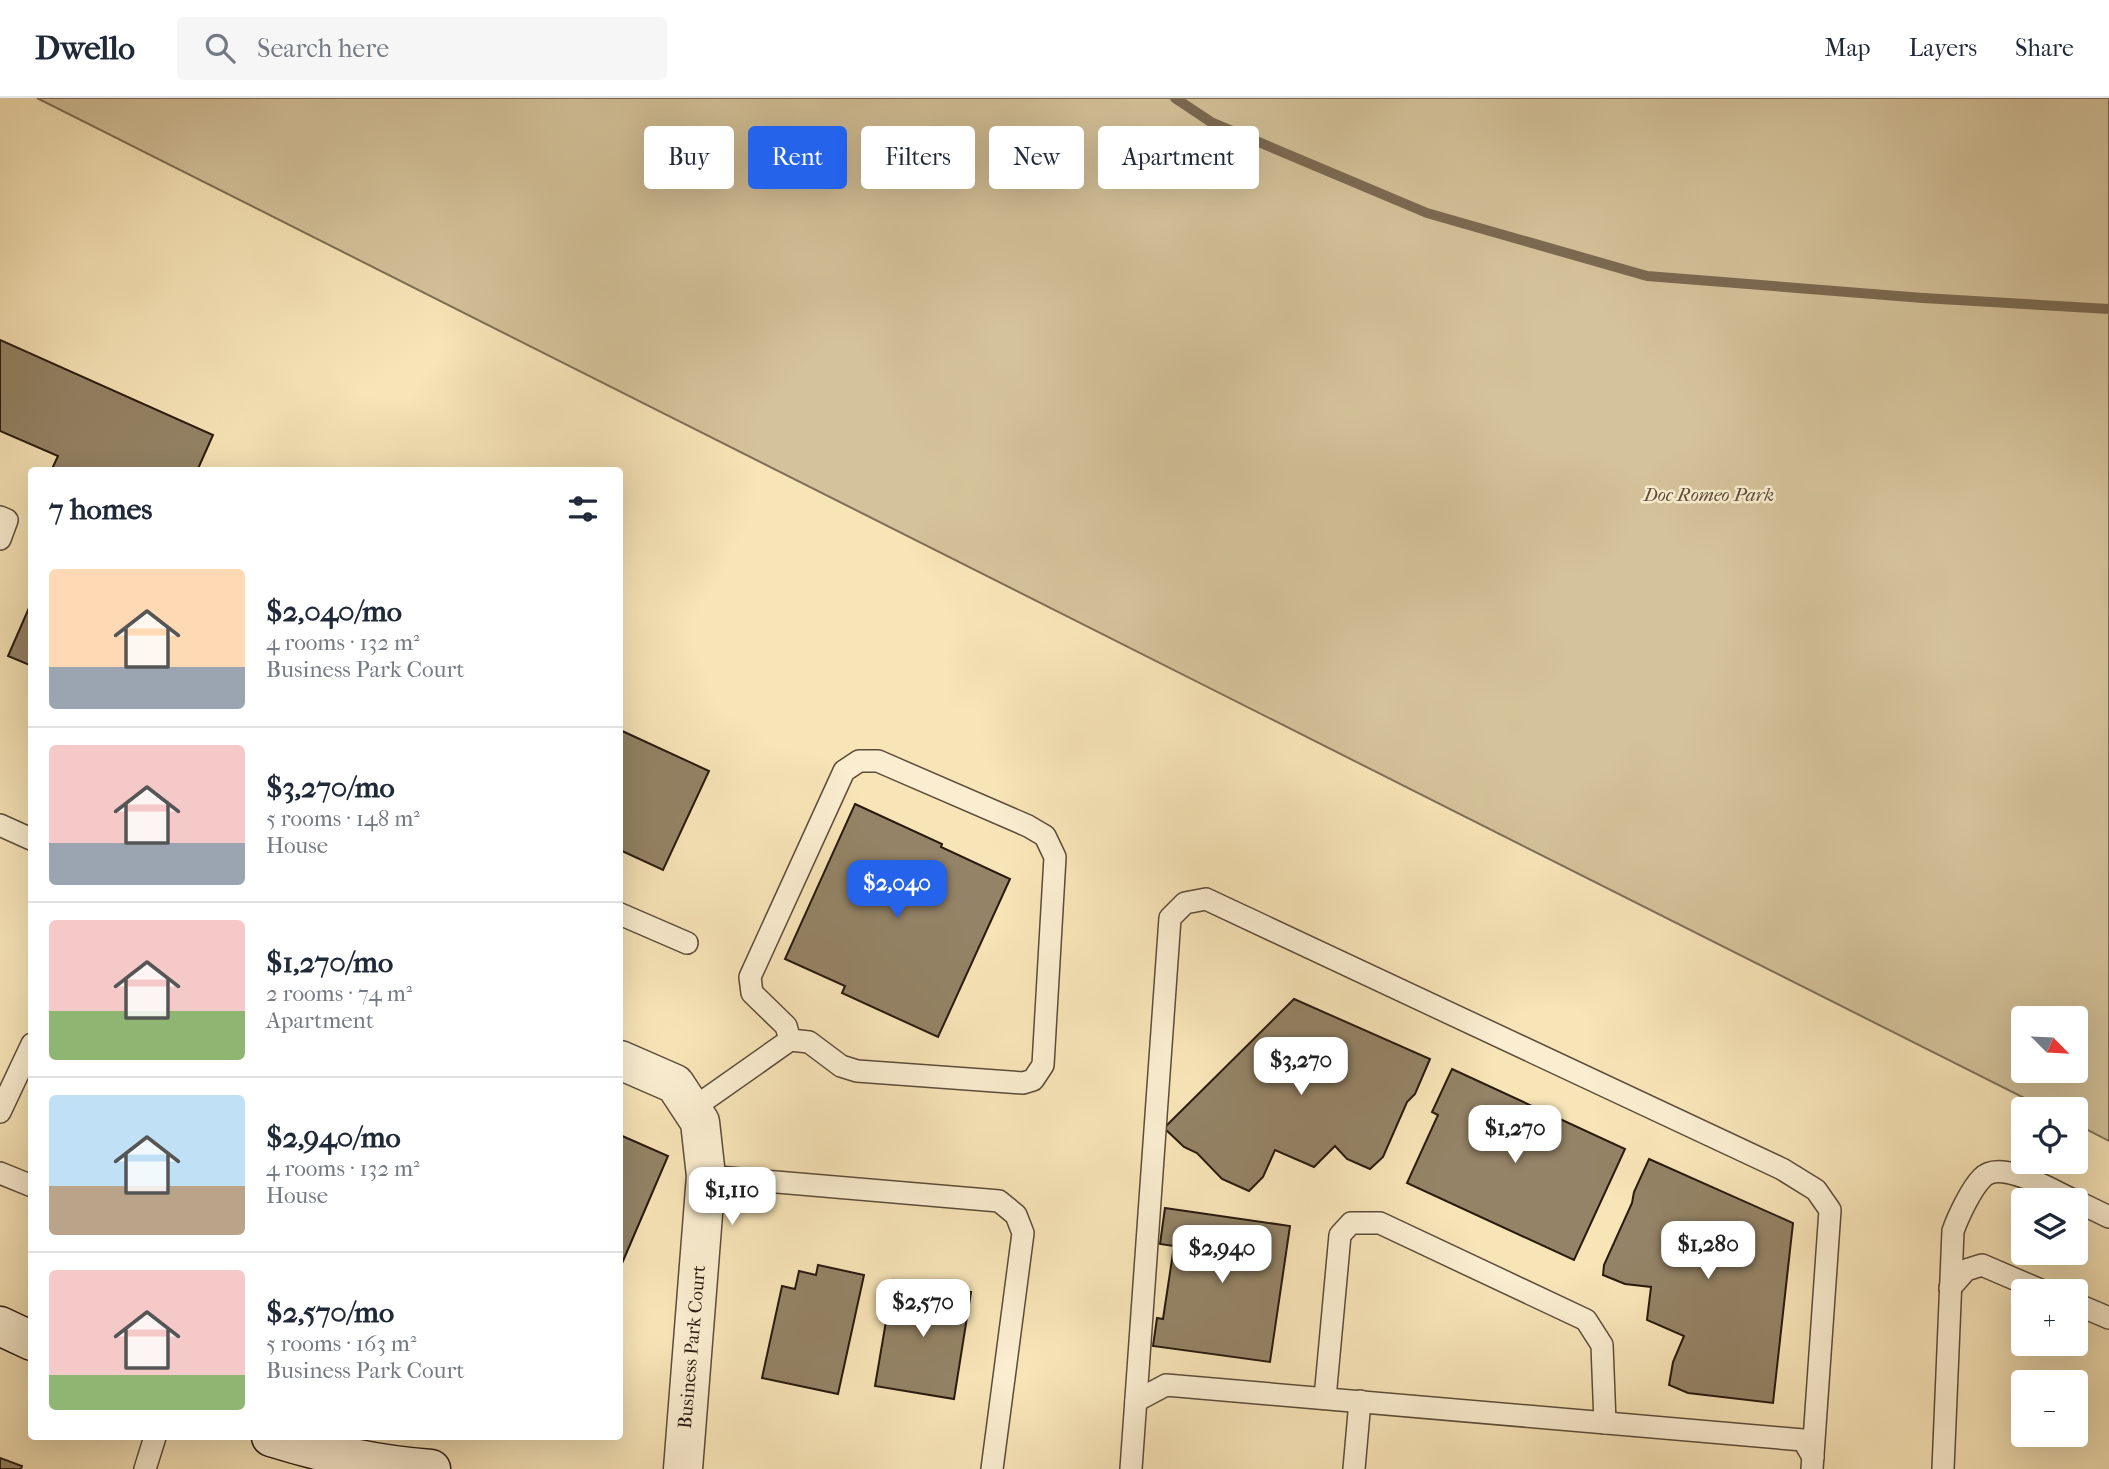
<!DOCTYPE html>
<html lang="en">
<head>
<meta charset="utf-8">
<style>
  body { margin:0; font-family:"IM FELL French Canon",serif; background:#f6f6f7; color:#1f2937; height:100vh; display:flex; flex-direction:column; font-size:26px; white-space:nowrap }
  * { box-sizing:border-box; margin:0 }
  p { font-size:23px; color:#747a83 }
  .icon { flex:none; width:38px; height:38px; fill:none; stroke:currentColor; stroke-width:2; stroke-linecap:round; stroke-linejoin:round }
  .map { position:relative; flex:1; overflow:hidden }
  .sheet { position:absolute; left:28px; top:369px; width:595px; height:973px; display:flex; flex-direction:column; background:#fff; border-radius:7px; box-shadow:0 7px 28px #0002 }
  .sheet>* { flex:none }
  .guide { position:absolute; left:644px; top:28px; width:665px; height:63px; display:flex; gap:14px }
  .needle { width:46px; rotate:114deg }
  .buttons { position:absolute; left:2011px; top:908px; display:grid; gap:14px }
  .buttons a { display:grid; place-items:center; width:77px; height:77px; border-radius:7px; background:#fff; box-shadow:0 7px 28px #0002; font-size:35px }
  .price { position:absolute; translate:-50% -60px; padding:0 16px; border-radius:14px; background:#fff; color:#222; font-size:23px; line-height:46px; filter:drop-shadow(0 2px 4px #0008) }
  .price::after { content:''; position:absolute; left:50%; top:42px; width:21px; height:16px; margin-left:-10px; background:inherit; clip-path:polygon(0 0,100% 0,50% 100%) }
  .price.active { background:#2563eb; color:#fff }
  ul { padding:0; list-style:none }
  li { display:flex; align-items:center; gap:21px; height:175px; padding:0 21px }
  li+li { border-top:2px solid #e0e1e3 }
  li span { display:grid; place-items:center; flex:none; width:196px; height:140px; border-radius:7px; color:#555 }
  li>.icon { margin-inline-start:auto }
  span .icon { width:84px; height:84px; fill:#fffc; stroke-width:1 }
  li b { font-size:30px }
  h2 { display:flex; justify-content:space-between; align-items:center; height:84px; padding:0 21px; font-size:30px }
  .pill { padding:0 24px; border-radius:7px; background:#fff; box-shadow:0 7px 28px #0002; font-size:24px; line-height:63px }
  .pill.active { background:#2563eb; color:#fff }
  header { display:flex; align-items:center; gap:42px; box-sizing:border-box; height:98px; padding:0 35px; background:#fff; border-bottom:2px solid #e0e1e3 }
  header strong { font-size:33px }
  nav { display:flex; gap:38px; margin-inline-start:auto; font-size:24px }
  .search { width:490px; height:63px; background:#f6f6f7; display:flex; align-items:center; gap:18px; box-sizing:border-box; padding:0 24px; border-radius:7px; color:#747a83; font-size:26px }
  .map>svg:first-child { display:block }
</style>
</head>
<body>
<header>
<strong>Dwello</strong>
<div class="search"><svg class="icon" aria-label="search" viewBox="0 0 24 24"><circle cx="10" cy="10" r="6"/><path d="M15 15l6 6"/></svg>Search here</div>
<nav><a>Map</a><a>Layers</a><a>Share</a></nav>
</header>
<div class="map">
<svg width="2109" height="1371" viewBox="0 0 2109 1371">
  <rect width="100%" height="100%" fill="#f7e4b7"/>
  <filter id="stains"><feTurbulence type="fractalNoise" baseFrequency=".00286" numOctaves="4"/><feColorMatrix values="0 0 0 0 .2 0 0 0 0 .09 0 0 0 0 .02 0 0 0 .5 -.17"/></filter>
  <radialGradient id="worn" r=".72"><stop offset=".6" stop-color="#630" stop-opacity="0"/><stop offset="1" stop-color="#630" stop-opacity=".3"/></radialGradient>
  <path fill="#d4c29a" stroke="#7e6e54" stroke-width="2" fill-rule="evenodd" d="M37,0H2109V1043L2076,1026V1012L2046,1011ZM2023,920H2076V973H2023Z"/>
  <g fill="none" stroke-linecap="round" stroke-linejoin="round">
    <polyline stroke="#7b6a52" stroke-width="10" points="1175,0 1211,24 1427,115 1647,178 1923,200 2109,211"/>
  </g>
  <g fill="#948366" stroke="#291a0f" stroke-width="2">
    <polygon points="0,242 213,337 197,373 51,373 58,358 0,333"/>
    <polygon points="32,503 32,568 8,558"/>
    <polygon points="620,632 709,673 663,772 620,752"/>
    <polygon points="855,706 942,746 941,749 1010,781 938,939 842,895 845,888 785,861"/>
    <polygon points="1294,901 1430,961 1415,996 1407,1004 1383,1059 1370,1071 1347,1061 1335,1048 1314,1069 1275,1052 1263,1079 1249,1093 1222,1081 1197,1055 1184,1049 1164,1030"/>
    <polygon points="1452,971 1625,1051 1574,1162 1407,1085 1438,1017 1432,1014"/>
    <polygon points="620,1037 668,1058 620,1170"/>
    <polygon points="1649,1061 1793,1125 1773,1305 1688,1295 1669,1287 1673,1264 1684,1238 1647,1222 1651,1189 1625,1186 1603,1177 1604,1167 1632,1105 1634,1094"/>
    <polygon points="1165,1110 1290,1128 1270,1264 1153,1248 1157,1220 1163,1221 1174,1148 1160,1146"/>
    <polygon points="818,1167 864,1177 838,1296 762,1280 782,1188 795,1191 799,1173 816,1177"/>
    <polygon points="893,1182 971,1194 954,1301 875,1288"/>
    <polygon points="0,1360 22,1368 21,1371 0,1371"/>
  </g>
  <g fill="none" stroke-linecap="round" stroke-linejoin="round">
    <g stroke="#5c4c39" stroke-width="24">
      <g id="service">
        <polyline points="0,419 7,422 0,441"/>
        <polyline points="0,727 31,741"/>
        <polyline points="620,816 687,845"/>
        <polyline points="692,1011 790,942 809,944 841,968 857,973 1023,985 1033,982 1043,967 1055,759 1045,738 1028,728 878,663 859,663 844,673 750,879 752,895 786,928 790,942"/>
        <polyline points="0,1014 32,946"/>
        <polyline points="0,1075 32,1088"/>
        <polyline points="706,1078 999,1103 1016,1117 1023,1135 992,1371"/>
        <polyline points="2076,1103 2109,1119"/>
        <polyline points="1950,1190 1966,1172 1982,1167 2045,1194"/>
        <polyline points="2076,1206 2109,1220"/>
        <polyline points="1325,1300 1340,1137 1351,1125 1380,1125 1586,1222 1602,1247 1605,1325"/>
        <polyline points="1136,1303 1166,1287 1803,1342 1813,1359"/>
        <polyline points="145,1371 155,1339"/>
        <polyline points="1131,1371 1170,820 1185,805 1206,801 1782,1071 1816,1092 1830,1112 1812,1371"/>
        <polyline points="1354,1371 1360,1303"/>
        <path d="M1943,1371L1953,1133C1958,1119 1971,1091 1982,1080C2000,1060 2053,1093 2073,1102"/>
      </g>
    </g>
    <g stroke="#5c4c39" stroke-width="41">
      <polyline id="minor" points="620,962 675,986 700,1024 706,1078 683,1371"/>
    </g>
    <g stroke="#291a0f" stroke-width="41">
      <g id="secondary">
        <polyline points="0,1228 32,1243"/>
        <path d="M271,1339C322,1355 377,1367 431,1371"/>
      </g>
    </g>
    <use href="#service" stroke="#faedd0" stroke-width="21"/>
    <use href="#minor" stroke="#faedd0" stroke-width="38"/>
    <use href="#secondary" stroke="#faedd0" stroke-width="38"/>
  </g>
  <g text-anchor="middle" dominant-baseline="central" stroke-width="5" stroke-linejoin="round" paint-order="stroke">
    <g font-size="19" font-style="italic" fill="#5c4c39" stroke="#faedd0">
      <text x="1709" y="397">Doc Romeo Park</text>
    </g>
    <g font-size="19" fill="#291a0f" stroke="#faedd0">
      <text transform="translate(692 1249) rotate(-85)">Business Park Court</text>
    </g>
  </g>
  <rect width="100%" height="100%" filter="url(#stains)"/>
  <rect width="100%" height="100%" fill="url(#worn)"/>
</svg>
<div class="buttons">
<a><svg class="needle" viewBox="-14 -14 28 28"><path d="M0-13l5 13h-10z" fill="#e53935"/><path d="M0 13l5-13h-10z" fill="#747a83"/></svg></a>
<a><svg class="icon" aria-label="locate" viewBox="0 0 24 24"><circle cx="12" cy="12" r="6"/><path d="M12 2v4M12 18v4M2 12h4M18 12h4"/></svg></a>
<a><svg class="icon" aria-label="layers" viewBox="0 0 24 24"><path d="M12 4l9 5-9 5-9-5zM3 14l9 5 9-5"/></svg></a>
<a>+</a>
<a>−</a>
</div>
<b class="price active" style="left:897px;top:822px">$2,040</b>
<b class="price" style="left:1301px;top:999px">$3,270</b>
<b class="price" style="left:1515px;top:1067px">$1,270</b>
<b class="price" style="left:732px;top:1129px">$1,110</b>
<b class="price" style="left:1708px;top:1183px">$1,280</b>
<b class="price" style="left:1222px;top:1187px">$2,940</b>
<b class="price" style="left:923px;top:1241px">$2,570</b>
<div class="guide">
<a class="pill">Buy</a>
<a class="pill active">Rent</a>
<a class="pill">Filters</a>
<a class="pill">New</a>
<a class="pill">Apartment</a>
</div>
<section class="sheet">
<h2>7 homes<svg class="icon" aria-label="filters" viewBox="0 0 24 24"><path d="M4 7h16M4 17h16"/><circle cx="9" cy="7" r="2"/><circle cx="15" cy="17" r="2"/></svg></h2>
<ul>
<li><span style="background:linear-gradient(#ffd9b3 70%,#9aa5b1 0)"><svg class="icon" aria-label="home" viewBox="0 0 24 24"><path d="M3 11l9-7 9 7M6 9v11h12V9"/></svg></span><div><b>$2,040/mo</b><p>4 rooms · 132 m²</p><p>Business Park Court</p></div></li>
<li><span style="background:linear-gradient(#f6c9c9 70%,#9aa5b1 0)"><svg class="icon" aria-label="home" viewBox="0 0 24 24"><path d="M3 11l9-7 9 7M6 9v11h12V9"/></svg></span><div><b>$3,270/mo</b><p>5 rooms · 148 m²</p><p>House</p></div></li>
<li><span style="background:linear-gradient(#f6c9c9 65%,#8fb573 0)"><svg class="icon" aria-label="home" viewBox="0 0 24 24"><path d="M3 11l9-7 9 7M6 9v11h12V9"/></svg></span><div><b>$1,270/mo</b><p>2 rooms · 74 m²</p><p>Apartment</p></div></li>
<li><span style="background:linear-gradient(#bfe0f5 65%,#b9a48a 0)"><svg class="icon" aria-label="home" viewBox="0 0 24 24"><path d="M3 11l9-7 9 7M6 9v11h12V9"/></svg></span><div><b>$2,940/mo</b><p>4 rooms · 132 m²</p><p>House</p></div></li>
<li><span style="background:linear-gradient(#f6c9c9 75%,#8fb573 0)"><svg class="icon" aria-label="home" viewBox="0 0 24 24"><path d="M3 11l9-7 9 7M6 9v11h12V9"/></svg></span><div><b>$2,570/mo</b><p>5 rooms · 163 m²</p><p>Business Park Court</p></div></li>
</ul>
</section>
</div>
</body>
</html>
